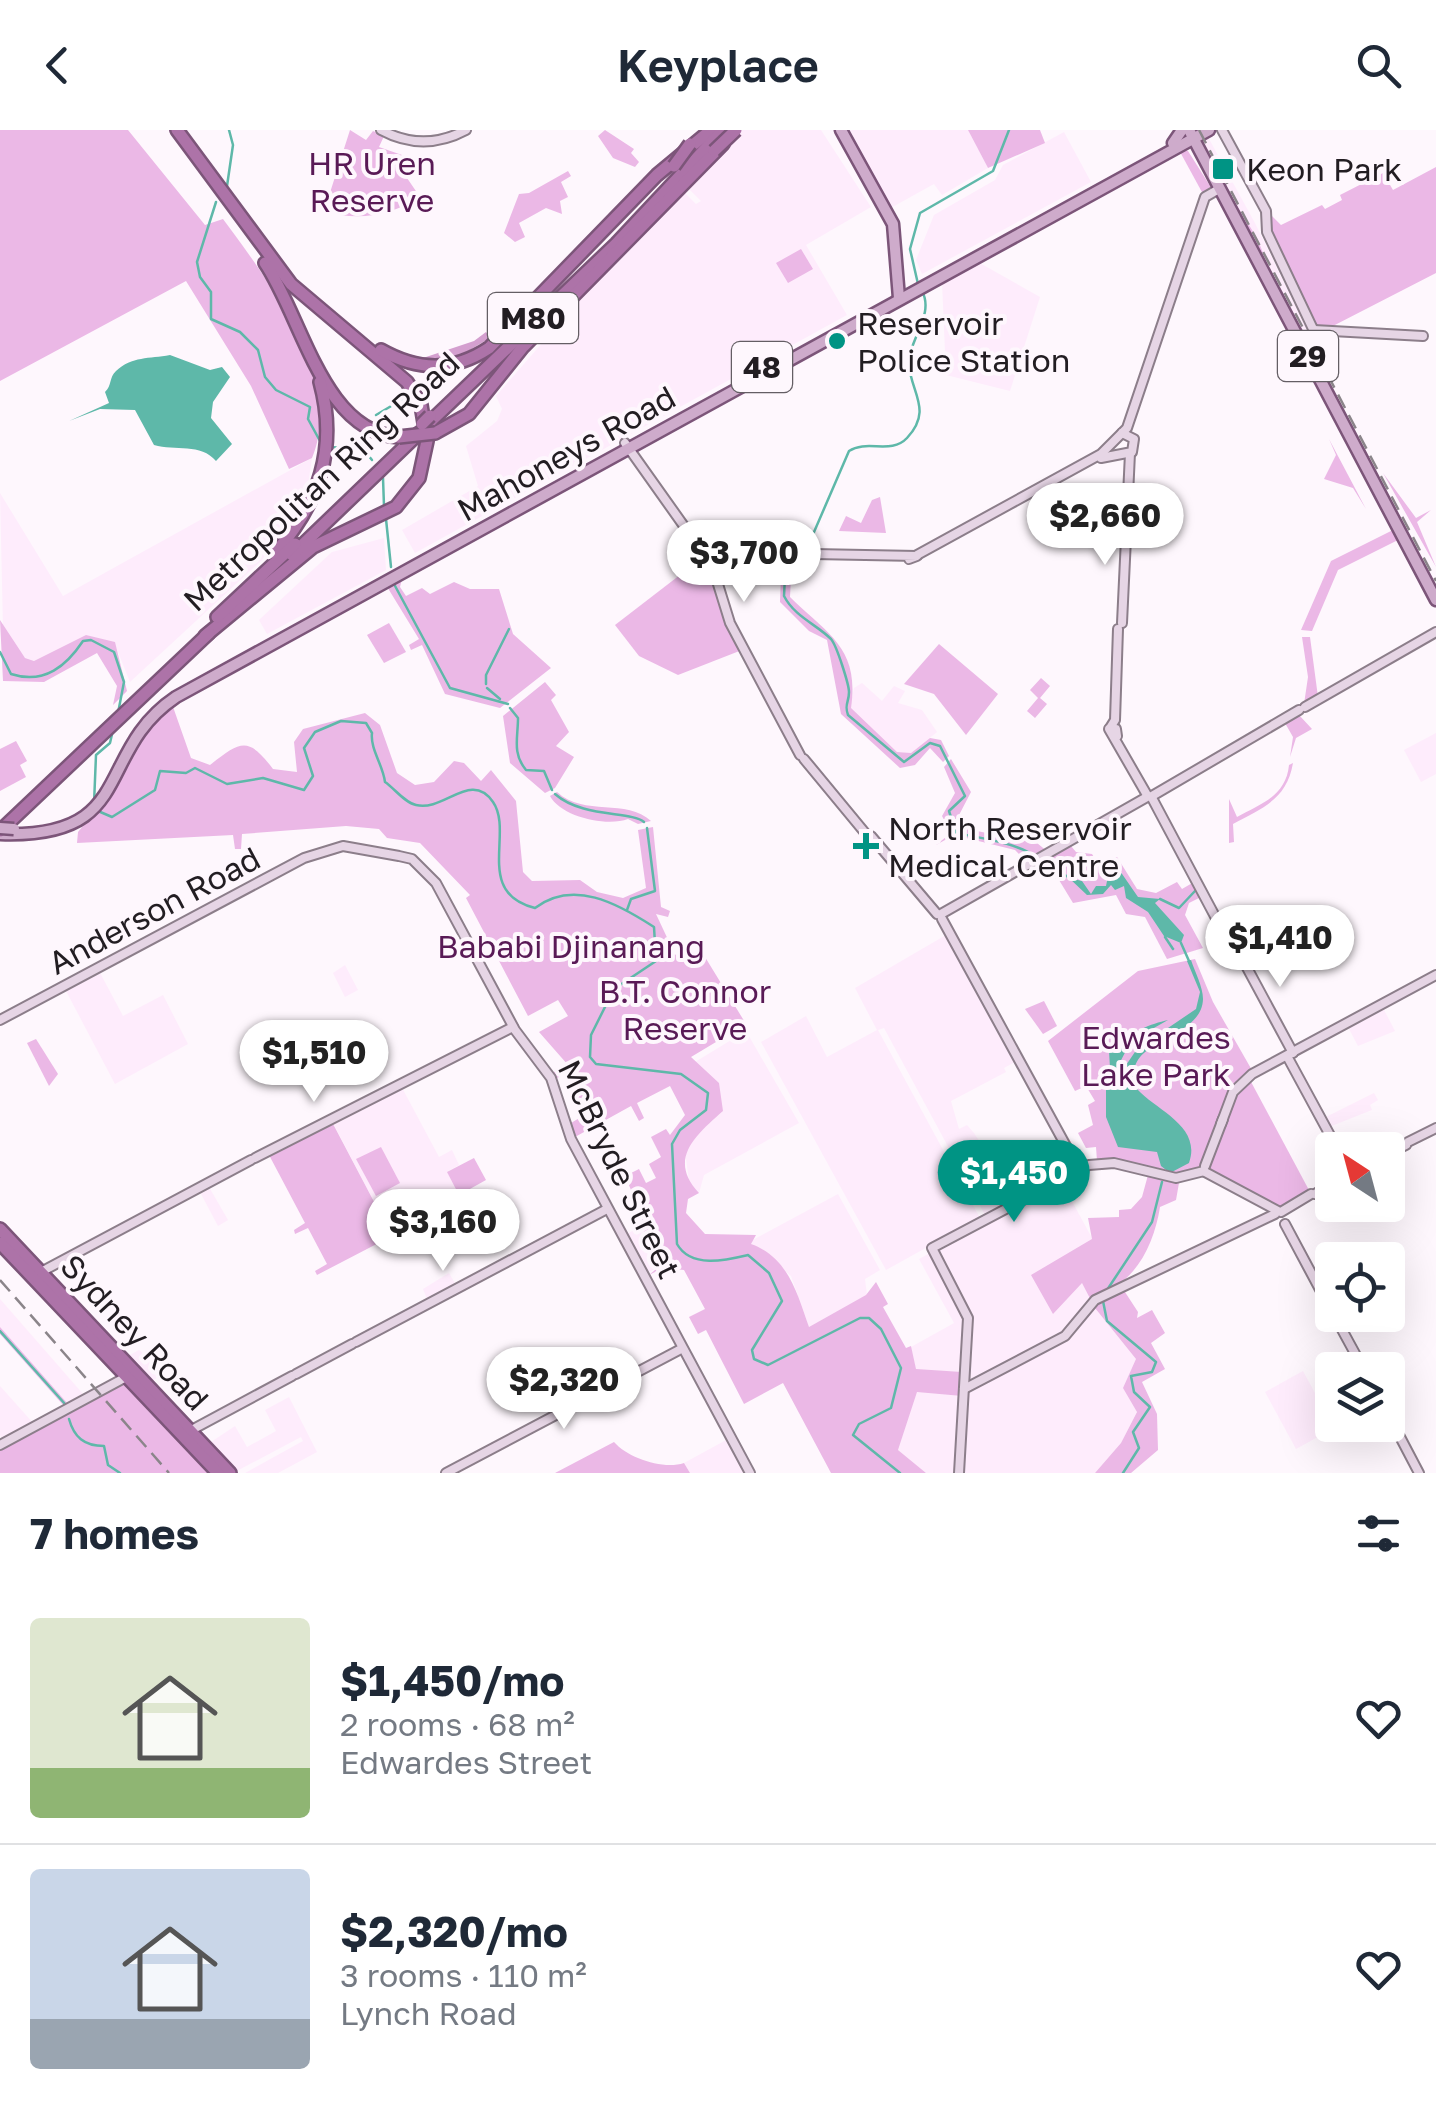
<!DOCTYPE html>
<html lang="en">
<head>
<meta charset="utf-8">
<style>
  body { margin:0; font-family:"Golos Text",sans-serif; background:#f6f6f7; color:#1f2937; height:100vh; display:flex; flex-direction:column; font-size:38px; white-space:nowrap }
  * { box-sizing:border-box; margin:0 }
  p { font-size:32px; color:#747a83 }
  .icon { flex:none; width:55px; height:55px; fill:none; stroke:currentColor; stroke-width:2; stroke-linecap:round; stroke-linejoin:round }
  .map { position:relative; height:1343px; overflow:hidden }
  .sheet { display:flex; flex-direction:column; background:#fff; flex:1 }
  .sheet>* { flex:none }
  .needle { width:65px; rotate:324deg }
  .tools { position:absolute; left:1315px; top:1002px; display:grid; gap:20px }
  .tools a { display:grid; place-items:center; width:90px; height:90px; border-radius:10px; background:#fff; box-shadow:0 10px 40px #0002; font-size:50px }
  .price { position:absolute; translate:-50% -85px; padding:0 22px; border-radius:35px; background:#fff; color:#222; font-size:32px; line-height:65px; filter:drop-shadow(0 2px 5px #0008) }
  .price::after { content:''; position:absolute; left:50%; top:60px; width:30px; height:22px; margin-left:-15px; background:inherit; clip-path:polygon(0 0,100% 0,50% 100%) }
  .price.on { background:#009484; color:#fff }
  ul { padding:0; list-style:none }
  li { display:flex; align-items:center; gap:30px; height:250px; padding:0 30px }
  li+li { border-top:2px solid #e0e1e3 }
  li span { display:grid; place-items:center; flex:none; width:280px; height:200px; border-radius:10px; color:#555 }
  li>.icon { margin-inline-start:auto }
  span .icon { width:120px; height:120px; fill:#fffc; stroke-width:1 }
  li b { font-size:42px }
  h2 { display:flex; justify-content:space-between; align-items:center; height:120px; padding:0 30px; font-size:42px }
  header { display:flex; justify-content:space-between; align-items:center; height:130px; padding:0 30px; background:#fff; font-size:45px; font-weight:600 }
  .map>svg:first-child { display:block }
</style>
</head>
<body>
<header><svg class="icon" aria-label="back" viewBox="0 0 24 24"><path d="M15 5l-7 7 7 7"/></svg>Keyplace<svg class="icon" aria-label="search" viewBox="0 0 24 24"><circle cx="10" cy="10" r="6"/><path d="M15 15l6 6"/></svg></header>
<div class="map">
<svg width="1436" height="1343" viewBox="0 0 1436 1343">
  <rect width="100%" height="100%" fill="#fef7fd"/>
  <g fill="#feecfc">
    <polygon points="742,0 821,0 871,77 806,115 847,185 415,423 402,400 478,356 466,316 497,291 502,279 496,266 598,149 683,61 696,74 701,71 687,57"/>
    <polygon points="848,0 968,0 988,38 942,65 934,54 887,80"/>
    <polygon points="1064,2 1091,52 922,144 916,130 934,85 995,50 1003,35"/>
    <polygon points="1208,7 1256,95 1310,206 1306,209 1247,91 1237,81 1221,50 1224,47 1201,10"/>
    <polygon points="978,132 1040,167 1010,261 946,245 942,152"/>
    <polygon points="312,328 306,368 262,430 130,552 114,512 86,505 34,531 25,528 3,499 0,363 63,466"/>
    <polygon points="384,408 386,440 267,504 259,490 332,422"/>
    <polygon points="862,553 882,571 894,556 905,561 898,573 922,580 937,602 911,623 897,622 850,578 854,558"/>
    <polygon points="1436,603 1436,644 1421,652 1404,620"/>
    <polygon points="946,805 1015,932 1004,938 1006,942 951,971 959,999 967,995 974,1003 1009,1057 1068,1026 1075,1038 985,1085 884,898 878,900 980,1088 886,1140 761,912 806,886 827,927 877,900 855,858"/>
    <polygon points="345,835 358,860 345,867 333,843"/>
    <polygon points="99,841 123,886 163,865 188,914 115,954 65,859"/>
    <polygon points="1383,878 1395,901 1358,916 1348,897"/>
    <polygon points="746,901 799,993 704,1045 699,1063 689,1052 685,1021 689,1011 723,981 713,950 695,932"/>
    <polygon points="400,954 439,1027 452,1020 459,1035 447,1042 461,1067 391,1104 332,991"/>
    <polygon points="1374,963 1378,970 1370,975 1372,980 1329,997 1324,988"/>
    <polygon points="1061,1051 1092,1108 1082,1153 1092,1166 1066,1202 962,1257 961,1242 916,1240 911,1217 954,1193 919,1129"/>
    <polygon points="209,1057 228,1090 218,1096 200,1062"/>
    <polygon points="838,1064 880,1140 865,1149 867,1165 809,1197 791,1146 749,1112"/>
    <polygon points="641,1096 662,1135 647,1143 627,1104"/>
    <polygon points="449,1143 456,1155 427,1169 423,1159"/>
    <polygon points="0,1169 83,1264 83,1266 68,1274 0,1197"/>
    <polygon points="1095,1178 1136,1229 1137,1281 1121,1313 1095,1343 962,1343 968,1260 1069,1207"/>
    <polygon points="139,1220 153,1231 161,1246 151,1251 126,1227"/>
    <polygon points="1303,1241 1334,1298 1296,1319 1265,1262"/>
    <polygon points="0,1256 33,1293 2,1309 0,1305"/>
    <polygon points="917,1261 962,1266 956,1343 926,1343 898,1320"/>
    <polygon points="289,1267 317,1322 278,1343 245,1343 303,1311 301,1307 235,1342 208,1314 235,1296 247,1317 276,1301 265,1280"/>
    <polygon points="728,1309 746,1343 690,1343 684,1333"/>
  </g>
  <g fill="#ebb8e6">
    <path d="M0,0H128L205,95L223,89C267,149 345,249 312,328L289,339L251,256L186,151L0,251Z"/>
    <path d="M350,0L366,10L373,1L384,6L379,17L402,25L407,48L420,67C394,83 370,89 340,85L342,78L327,72Z"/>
    <polygon points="605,0 634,19 631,23 639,32 635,37 613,28 598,6"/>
    <polygon points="968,0 1040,0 1045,13 988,38"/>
    <polygon points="1200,10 1224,48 1221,50 1257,108 1277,157 1428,442 1423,440 1219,50"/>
    <polygon points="1179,20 1188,21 1212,59 1203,64"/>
    <polygon points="1436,37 1436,143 1331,197 1313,196 1269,99 1271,85 1281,95 1322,75 1325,79 1342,70 1340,65 1383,43 1393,60"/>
    <polygon points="568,41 571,46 561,52 568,67 560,71 562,84 546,78 519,93 525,107 515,112 504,103 519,64 529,63"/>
    <polygon points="801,119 813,139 788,153 776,133"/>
    <polygon points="1329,309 1366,379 1353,358 1324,349 1336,325"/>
    <polygon points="1383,343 1416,388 1431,380 1417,392 1436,437"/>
    <polygon points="880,367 886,403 839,401 846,386 861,393 872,370"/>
    <polygon points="1395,399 1400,409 1338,440 1312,501 1301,500 1331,431"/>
    <path d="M791,427L802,428L791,448L790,467C827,504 860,517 851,578L897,622L911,623L930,608L941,610L949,626L943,632L930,618L915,635L900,638L841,584L827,510L809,501L780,472L781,445Z"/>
    <polygon points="702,428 742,520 678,545 639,526 615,495"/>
    <polygon points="402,449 400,457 406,466 422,458 430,464 454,452 470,459 499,459 513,504 551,538 500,578 445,564 422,515 411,520 409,515 419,509 386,455"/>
    <polygon points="0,490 25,528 34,531 86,505 115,512 127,561 113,575 117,556 97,523 44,552 3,551"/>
    <polygon points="389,493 406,522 384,533 367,505"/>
    <polygon points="1302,507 1310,507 1318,567 1304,574 1308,547"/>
    <polygon points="939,514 998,564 966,605 934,564 904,554"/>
    <polygon points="1041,548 1050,556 1040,568 1047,574 1035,588 1027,581 1038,568 1030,560"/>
    <polygon points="545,552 556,565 551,570 569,602 556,616 574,627 555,658 545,663 510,633 503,586"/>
    <path d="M172,574L191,628L210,635C241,611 248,606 273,639L297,642L294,612L303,599L365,583L380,595L397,643L415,655L434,652L454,631L464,633L481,651L491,640L516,671L523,742L532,751L580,750L597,762L623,768L646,758L638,700L653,697L661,777L670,781L668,787L656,784L671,816L669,822L696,833L705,827L746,894L691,927L719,953L723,981C696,1005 667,1029 699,1063L688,1069L686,1083L705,1104L756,1105L751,1114C788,1127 797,1163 809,1197L866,1165L876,1152L888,1174L883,1177L906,1218L911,1216L916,1239L962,1242V1266L917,1262L898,1320L926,1343H831L783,1253L744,1274L706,1200L698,1204L689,1187L705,1179L684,1140L663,1138L649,1145L662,1134L641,1096L644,1094L638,1078L631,1081L626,1072L634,1067L625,1046L639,1039L646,1053L656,1048L649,1034L661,1027L651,1007L666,999L670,1005L685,985L670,956L637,973L644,988L639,991L631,976L575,1007L571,993L586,984L578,967L582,964L571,941L555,949L552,943L568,935L539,902L568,886L558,870L528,886L466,768L470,765L420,713L387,708L379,699L346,696L242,704L241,719H235L233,705L77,713L78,702L116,656L147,596Z"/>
    <polygon points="1299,585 1312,599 1296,608 1290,627 1293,607 1285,593"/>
    <polygon points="16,611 27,631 20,635 26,647 0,661 0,619"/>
    <polygon points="951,629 971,662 958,687 962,698 1037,713 1048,722 1028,733 1015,720 954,705 936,715 951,703 942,686 955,663 944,637"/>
    <path d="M1293,633C1287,669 1263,678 1233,694L1234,712L1229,713V669L1237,687C1261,674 1286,666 1289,635Z"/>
    <path d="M557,662C584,687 627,668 651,691L638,694L628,689C607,697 561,687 550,666Z"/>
    <polygon points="1071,716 1076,722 1092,724 1097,732 1117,727 1137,759 1156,763 1177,752 1182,759 1194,752 1203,766 1189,773 1185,785 1203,818 1167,829 1145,787 1126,784 1116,765 1073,773 1059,750 1032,738"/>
    <polygon points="1195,829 1213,872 1253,942 1230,964 1200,1038 1178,1046 1097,1031 1096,1017 1086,1018 1078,1003 1093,995 1088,975 1095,971 1086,956 1075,961 1048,911 1138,841"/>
    <polygon points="1044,871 1057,896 1043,904 1025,879"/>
    <polygon points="36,909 58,944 49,956 27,913"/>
    <polygon points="1250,950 1310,1062 1281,1078 1207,1038 1234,966"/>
    <polygon points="332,992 392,1106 317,1145 315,1141 327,1134 308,1098 295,1104 294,1100 305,1093 269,1025"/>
    <polygon points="381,1017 400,1053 376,1066 356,1029"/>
    <polygon points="474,1028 486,1050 459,1065 447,1042"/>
    <path d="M1148,1045L1179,1053L1176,1070L1160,1077C1155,1109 1140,1144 1111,1159H1123L1138,1182L1137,1188L1152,1180L1165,1203L1151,1213L1165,1239L1142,1252L1157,1284L1158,1320L1131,1343H1095L1121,1313L1137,1282L1123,1258L1136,1229L1095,1178L1082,1153L1053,1184L1031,1145L1092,1109L1088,1088L1119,1087V1080L1131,1079L1142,1067Z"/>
    <polygon points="0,1197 68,1274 64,1276 0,1204"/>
    <polygon points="123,1252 213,1343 0,1343 0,1318"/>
    <path d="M614,1312C628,1328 663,1340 684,1333L690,1343H555Z"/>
  </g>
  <polygon fill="#d49fcf" points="486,202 490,208 456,228 417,230 474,211"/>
  <g fill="#5eb8a9">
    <path d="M170,225L210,240L222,237L230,247L213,272L211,288L232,314L216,331C201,313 175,321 154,315L135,280L100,279L69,291L109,273L105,262C112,256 109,247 116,241C132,226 149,229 170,225Z"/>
    <polygon points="1109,741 1120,741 1138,767 1160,769 1155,773 1184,805 1181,813 1164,806 1148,782 1126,768 1124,756 1115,760 1111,755 1103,764 1087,765 1069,748 1082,751 1091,764 1096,756 1106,756"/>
    <path d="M1191,830C1195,842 1203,857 1203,869C1202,912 1117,907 1137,959C1157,981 1202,996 1189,1033L1170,1043L1161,1036L1157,1022L1118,1017L1106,987V953L1120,944L1137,919L1196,879L1200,862L1187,831Z"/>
    <path d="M1168,890L1131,911L1117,938H1110L1109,921L1122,917C1130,901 1151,894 1168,890Z"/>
  </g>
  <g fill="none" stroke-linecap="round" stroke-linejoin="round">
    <g stroke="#5eb8a9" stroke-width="2.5">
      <polyline points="227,56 233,15 229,0"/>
      <polyline points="216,72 197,132 200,147 211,162 211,189 240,202 258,220 265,247 276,260 310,277 308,289 320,311"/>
      <polyline points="918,154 910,119 920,83 993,41 1009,0"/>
      <path d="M922,161C935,185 908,210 909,235C911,263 933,280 907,308C891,325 867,309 849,321L811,409L785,446L784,466C795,487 816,494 831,509C837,516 849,555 849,562C849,573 844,574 848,585L904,632L930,613L940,616L965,666L949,681L956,703C980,708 1018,713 1036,727"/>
      <polyline points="423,258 443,249"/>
      <polyline points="376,285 410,265"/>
      <polyline points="331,317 364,320 372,330"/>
      <polyline points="383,348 384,376"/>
      <polyline points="386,389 391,437"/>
      <polyline points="394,454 450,558 508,574"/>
      <path d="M0,522L11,544C45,555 67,535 83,511L91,510L114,522L124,552L118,583"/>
      <polyline points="486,554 486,545 509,499"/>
      <polyline points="487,558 500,569"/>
      <path d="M510,578L518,588C518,608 512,623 526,640L544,641L552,660"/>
      <path d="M555,664C582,688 631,681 644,692"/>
      <polyline points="94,674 96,625 110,613 113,600"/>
      <path d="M98,681L112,687L155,660L160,641L186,643L195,638L227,654L263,648L304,660L313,646L304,618L315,602L341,591L366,593L372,603C370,619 383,635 385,652C394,658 405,673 416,675C444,682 471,640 493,672C514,702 474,763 535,778C573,749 617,773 654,797L656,831L614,859L591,905L590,927L596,934L681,944L708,963L706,980L680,1000L672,1014L677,1114C691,1139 727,1130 748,1125L769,1143L782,1171L752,1220L754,1229L768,1235L860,1188H869L881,1199L901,1238L891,1278L859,1294L853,1305L900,1343"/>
      <polyline points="1042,732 1070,748"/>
      <polyline points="1160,769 1179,778 1195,761"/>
      <polyline points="627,780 631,769 655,761 647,698"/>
      <polyline points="1165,807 1173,819"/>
      <polyline points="1181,813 1189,831"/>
      <polyline points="1107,1160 1152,1092 1162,1052"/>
      <polyline points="1103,1171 1107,1191 1156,1232 1152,1242 1131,1246 1134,1262 1150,1277 1133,1302 1139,1318 1123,1343"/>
      <polyline points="0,1201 65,1274"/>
      <path d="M69,1289C74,1307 84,1316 104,1316L108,1335L120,1343"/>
    </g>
    <g stroke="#8c7e8a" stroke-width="12">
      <g id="secondary">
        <path d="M381,0C409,15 438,15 466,0"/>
        <polyline points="1222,0 1266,81 1267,102 1313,199"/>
        <polyline points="1314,200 1423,206"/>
        <polyline points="625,313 696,413"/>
        <polyline points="1101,328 1132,322 1134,309 1122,303"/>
        <circle cx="706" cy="416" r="10"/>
        <polyline points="713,409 730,417"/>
        <polyline points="715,422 917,426 909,429"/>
        <polyline points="917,425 1101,324 1127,298 1205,67 1219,59"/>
        <polyline points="704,427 713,438 730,493 800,625"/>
        <polyline points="1122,493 1130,323"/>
        <polyline points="1305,577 1436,502"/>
        <polyline points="1110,598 1115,590 1118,499"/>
        <polyline points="1117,606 1116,599 1109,599 1147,665"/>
        <polyline points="804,629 866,704"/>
        <polyline points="1152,666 1299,580"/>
        <polyline points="1152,668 1226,807"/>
        <polyline points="871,706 937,784"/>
        <polyline points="941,784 1147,667"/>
        <polyline points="942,789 1078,1038"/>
        <polyline points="1231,808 1293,923"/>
        <polyline points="0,890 304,728 343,716 399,726 412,729 436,753 515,900 551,948 571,1009 750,1343"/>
        <polyline points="1287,926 1338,1020"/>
        <polyline points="1221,994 1233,962 1252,944 1436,845"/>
        <polyline points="1408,1012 1436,998"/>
        <polyline points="1388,1024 1406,1015"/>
        <polyline points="255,1028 513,897"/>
        <polyline points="1205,1036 1223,989"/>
        <polyline points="1205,1042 1278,1081"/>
        <polyline points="1315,1064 1332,1054"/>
        <polyline points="1281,1082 1311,1064"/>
        <polyline points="1285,1094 1332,1182"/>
        <polyline points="39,1143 251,1030"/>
        <polyline points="1334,1185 1364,1240"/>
        <polyline points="356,1212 607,1079"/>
        <polyline points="296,1244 352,1214"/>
        <polyline points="964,1259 1065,1206 1095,1170 1275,1084"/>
        <polyline points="1388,1284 1419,1343"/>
        <polyline points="186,1303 292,1246"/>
        <polyline points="0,1315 128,1246"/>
        <polyline points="446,1343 681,1219"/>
        <polyline points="959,1343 968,1188 932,1118 1089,1035 1114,1033 1176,1048 1204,1041"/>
      </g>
    </g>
    <g stroke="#7c5579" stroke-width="15">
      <g id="primary">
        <polyline points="841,0 893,94 899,168"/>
        <polyline points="1189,0 1436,470"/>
        <polyline points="1173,13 1182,0"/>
        <path d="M0,704C138,709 93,623 176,567L1209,0"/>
      </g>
    </g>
    <g stroke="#7c5579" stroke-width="16">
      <g id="highway">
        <polyline points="177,0 291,154 407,252 421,275 427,311 419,348 396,377 313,417 205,506"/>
        <path d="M265,133C302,187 323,303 399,307"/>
        <path d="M381,220C418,241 453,242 489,218L657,45L711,0"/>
        <polyline points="431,291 616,114 723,0"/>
        <polyline points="435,303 469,284 522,218 723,14"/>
        <path d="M275,423C319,373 338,318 320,252"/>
        <polyline points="292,425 419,303"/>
        <polyline points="217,487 295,414"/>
        <polyline points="0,701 209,503"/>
        <polyline points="0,1099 230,1343"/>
        <polyline points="0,1113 218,1343"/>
      </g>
    </g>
    <use href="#secondary" stroke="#e6d5e5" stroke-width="8"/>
    <use href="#primary" stroke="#ceabcb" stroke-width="10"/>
    <use href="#highway" stroke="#ad73a8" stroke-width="11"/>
    <g stroke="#8b858a" stroke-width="2.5" stroke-dasharray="15 8" stroke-linecap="butt">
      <polyline points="1199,0 1436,451"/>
      <polyline points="0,1150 169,1343"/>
    </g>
    <g stroke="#7c5579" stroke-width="15" stroke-linecap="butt">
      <polyline id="primary-bridge" points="0,698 14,699"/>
    </g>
    <g stroke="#7c5579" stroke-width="16" stroke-linecap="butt">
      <g id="highway-bridge">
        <polyline points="714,21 736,0"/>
        <polyline points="674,36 690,14"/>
        <polyline points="422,294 430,286"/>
        <polyline points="399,307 435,303"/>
      </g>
    </g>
    <use href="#primary-bridge" stroke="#ceabcb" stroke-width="10"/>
    <use href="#highway-bridge" stroke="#ad73a8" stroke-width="11"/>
  </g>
  <g fill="#009484" stroke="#fef7fd" stroke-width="4">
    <rect x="1211" y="27" width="24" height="24" rx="5"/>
    <circle cx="837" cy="211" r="10"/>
    <path d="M861 701h10v10h10v10h-10v10h-10v-10h-10v-10h10z"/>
  </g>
  <g text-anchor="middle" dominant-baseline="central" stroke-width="8" stroke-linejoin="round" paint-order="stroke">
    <g fill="#fef7fd" stroke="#645e64" stroke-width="2.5">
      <rect x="488" y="163" width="90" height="50" rx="8"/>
      <rect x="1278" y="201" width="60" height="50" rx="8"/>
      <rect x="732" y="212" width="60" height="50" rx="8"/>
    </g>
    <g font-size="30" font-weight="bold" fill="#221d22">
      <text x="533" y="188">M80</text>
      <text x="1308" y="226">29</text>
      <text x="762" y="237">48</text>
    </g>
    <g font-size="32" fill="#591a56" stroke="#fef7fd">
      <text x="372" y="33">HR Uren<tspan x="372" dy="37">Reserve</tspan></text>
      <text x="571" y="816">Bababi Djinanang</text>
      <text x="685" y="861">B.T. Connor<tspan x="685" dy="37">Reserve</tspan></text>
      <text x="1156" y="907">Edwardes<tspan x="1156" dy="37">Lake Park</tspan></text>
    </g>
    <g font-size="32" fill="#221d22" stroke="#fef7fd" text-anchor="start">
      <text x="1246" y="39">Keon Park</text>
      <text x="857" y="193">Reservoir<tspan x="857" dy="37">Police Station</tspan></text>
      <text x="888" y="698">North Reservoir<tspan x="888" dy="37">Medical Centre</tspan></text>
    </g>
    <g font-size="32" fill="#221d22" stroke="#fef7fd">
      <text transform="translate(566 323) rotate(-29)">Mahoneys Road</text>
      <text transform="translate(321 351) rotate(-43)">Metropolitan Ring Road</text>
      <text transform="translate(154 780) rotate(-28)">Anderson Road</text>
      <text transform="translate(620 1039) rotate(64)">McBryde Street</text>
      <text transform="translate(135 1202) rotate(47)">Sydney Road</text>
    </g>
  </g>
</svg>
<div class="tools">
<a><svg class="needle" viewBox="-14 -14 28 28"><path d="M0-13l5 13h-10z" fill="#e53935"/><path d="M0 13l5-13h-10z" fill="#747a83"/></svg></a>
<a><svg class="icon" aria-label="locate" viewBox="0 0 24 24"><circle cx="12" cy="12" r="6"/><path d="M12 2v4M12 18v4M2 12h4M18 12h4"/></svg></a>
<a><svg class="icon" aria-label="layers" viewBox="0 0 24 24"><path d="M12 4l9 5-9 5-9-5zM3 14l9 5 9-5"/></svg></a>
</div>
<b class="price" style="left:1105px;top:438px">$2,660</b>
<b class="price" style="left:744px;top:475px">$3,700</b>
<b class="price" style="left:1280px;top:860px">$1,410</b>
<b class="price" style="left:314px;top:975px">$1,510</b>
<b class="price on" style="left:1014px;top:1095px">$1,450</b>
<b class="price" style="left:443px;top:1144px">$3,160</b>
<b class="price" style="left:564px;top:1302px">$2,320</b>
</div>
<section class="sheet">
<h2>7 homes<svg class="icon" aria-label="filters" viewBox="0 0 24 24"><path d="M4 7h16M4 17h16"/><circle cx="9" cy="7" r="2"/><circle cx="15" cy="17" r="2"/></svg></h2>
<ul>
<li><span style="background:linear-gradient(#dfe7d0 75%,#8fb573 0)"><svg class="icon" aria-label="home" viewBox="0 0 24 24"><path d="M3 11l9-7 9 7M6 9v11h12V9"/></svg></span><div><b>$1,450/mo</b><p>2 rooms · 68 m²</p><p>Edwardes Street</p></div><svg class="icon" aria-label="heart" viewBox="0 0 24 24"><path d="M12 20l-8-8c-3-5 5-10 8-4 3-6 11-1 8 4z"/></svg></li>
<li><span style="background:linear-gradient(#c9d6e8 75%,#9aa5b1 0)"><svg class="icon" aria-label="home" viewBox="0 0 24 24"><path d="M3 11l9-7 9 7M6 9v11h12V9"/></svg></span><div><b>$2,320/mo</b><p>3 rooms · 110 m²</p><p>Lynch Road</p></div><svg class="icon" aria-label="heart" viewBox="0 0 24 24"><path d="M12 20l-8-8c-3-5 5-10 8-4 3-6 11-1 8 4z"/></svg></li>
</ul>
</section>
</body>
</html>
